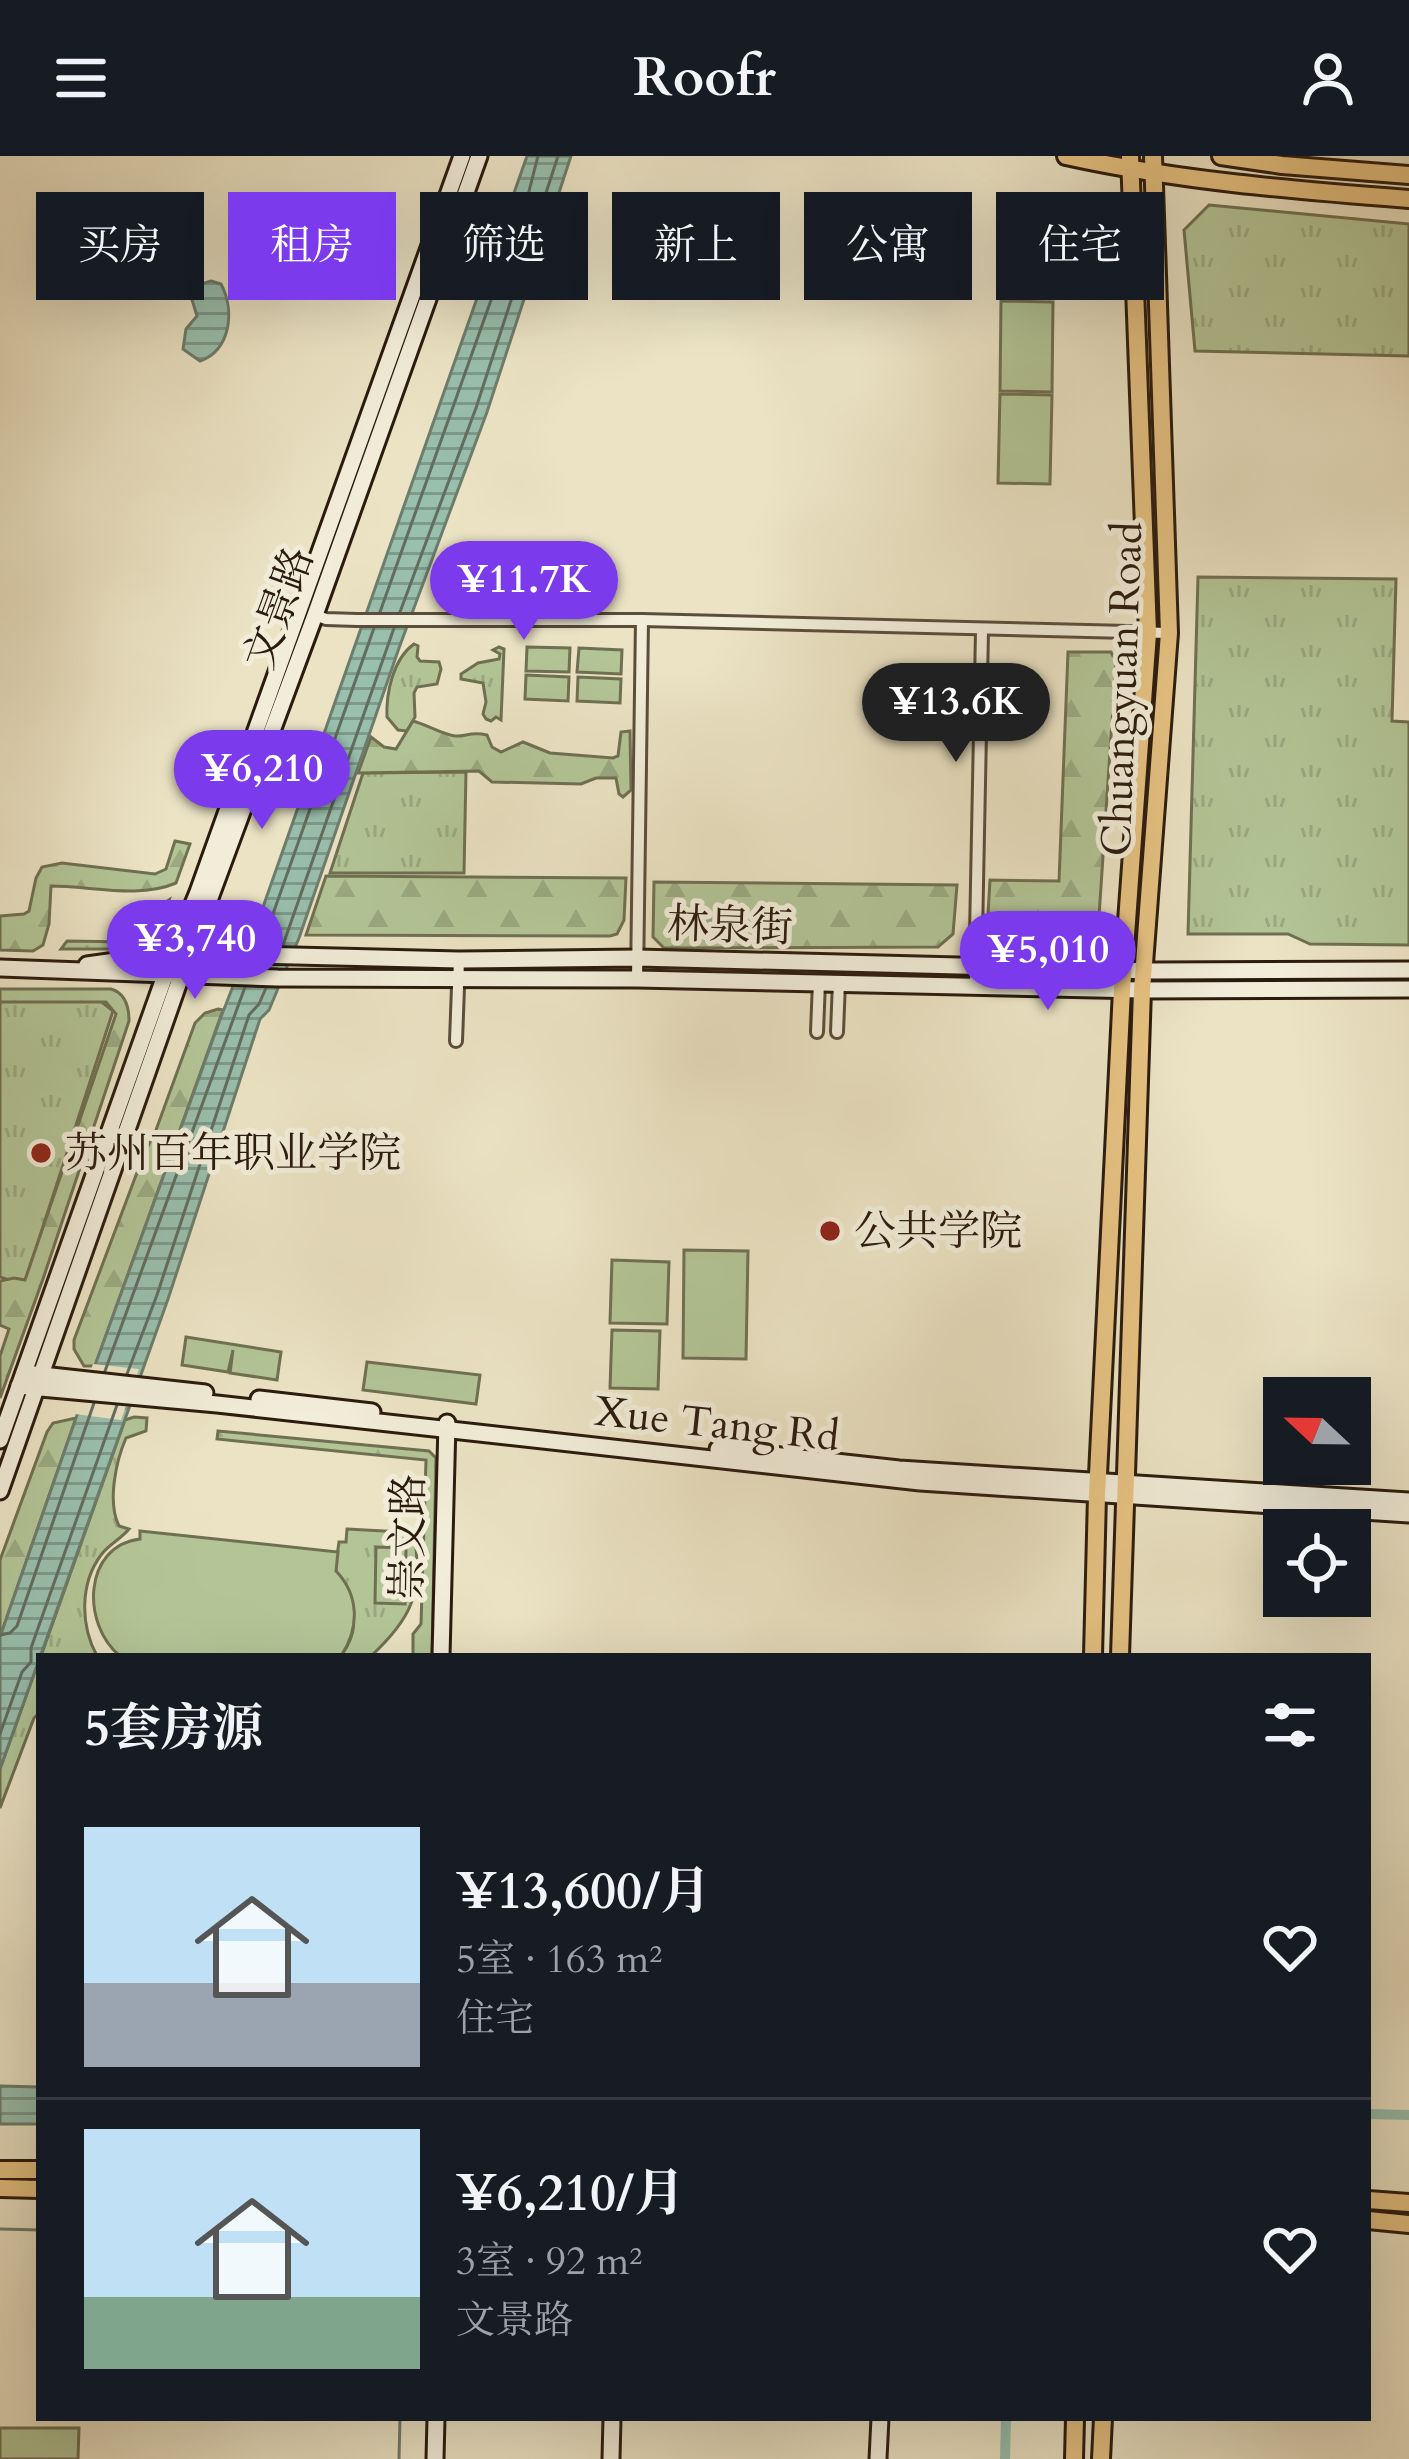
<!DOCTYPE html>
<html lang="zh">
<head>
<meta charset="utf-8">
<style>
  body { margin:0; font-family:Cardo,"Noto Serif SC",serif; background:#20242c; color:#f1f3f6; height:100vh; display:flex; flex-direction:column; font-size:45px; white-space:nowrap }
  * { box-sizing:border-box; margin:0 }
  p { font-size:39px; color:#9ea1a6 }
  .icon { flex:none; width:66px; height:66px; fill:none; stroke:currentColor; stroke-width:2; stroke-linecap:round; stroke-linejoin:round }
  .map { position:relative; flex:1; overflow:hidden }
  .drawer { position:absolute; left:36px; top:1497px; width:1335px; height:768px; display:flex; flex-direction:column; background:#171b24; border-radius:0px; box-shadow:0 12px 48px #0002 }
  .drawer>* { flex:none }
  .guide { position:absolute; left:36px; top:36px; width:1338px; height:108px; display:flex; gap:24px }
  .needle { width:78px; rotate:292deg }
  .fabs { position:absolute; left:1263px; top:1221px; display:grid; gap:24px }
  .fabs a { display:grid; place-items:center; width:108px; height:108px; border-radius:0px; background:#171b24; box-shadow:0 12px 48px #0002; font-size:60px }
  .price { position:absolute; translate:-50% -102px; padding:0 27px; border-radius:42px; background:#7c3aed; color:#fff; font-size:39px; line-height:78px; filter:drop-shadow(0 3px 6px #0008) }
  .price::after { content:''; position:absolute; left:50%; top:72px; width:36px; height:27px; margin-left:-18px; background:inherit; clip-path:polygon(0 0,100% 0,50% 100%) }
  .price.active { background:#222; color:#fff }
  ul { padding:0; list-style:none }
  li { display:flex; align-items:center; gap:36px; height:300px; padding:0 48px }
  li+li { border-top:3px solid #363941 }
  li span { display:grid; place-items:center; flex:none; width:336px; height:240px; border-radius:0px; color:#555 }
  li>.icon { margin-inline-start:auto }
  span .icon { width:144px; height:144px; fill:#fffc; stroke-width:1 }
  li b { font-size:51px }
  h2 { display:flex; justify-content:space-between; align-items:center; height:144px; padding:0 48px; font-size:51px }
  .chip { padding:0 42px; border-radius:0px; background:#171b24; box-shadow:0 12px 48px #0002; font-size:42px; line-height:108px }
  .chip.active { background:#7c3aed; color:#fff }
  header { display:flex; justify-content:space-between; align-items:center; height:156px; padding:0 48px; background:#171b24; font-size:54px; font-weight:700 }
  .map>svg:first-child { display:block }
</style>
</head>
<body>
<header><svg class="icon" aria-label="menu" viewBox="0 0 24 24"><path d="M4 6h16M4 12h16M4 18h16"/></svg>Roofr<svg class="icon" aria-label="person" viewBox="0 0 24 24"><circle cx="12" cy="8" r="4"/><path d="M4 21q1-7 8-7t8 7"/></svg></header>
<div class="map">
<svg width="1409" height="2303" viewBox="0 0 1409 2303">
  <defs>
    <pattern id="grass-tufts" width="24" height="20" patternUnits="userSpaceOnUse" patternTransform="scale(3)"><rect width="24" height="20" fill="#b3c597"/><path d="M3 7l-1-3M5 7V3M7 7l1-3M15 17l-1-3M17 17v-4M19 17l1-3" fill="none" stroke="#9aa981"/></pattern>
    <pattern id="forest-firs" width="22" height="20" patternUnits="userSpaceOnUse" patternTransform="scale(3)"><rect width="22" height="20" fill="#b3c597"/><path d="M5 1l3.5 6h-7zM16 11l3.5 6h-7z" fill="#9aa981"/></pattern>
    <pattern id="water-rules" width="6" height="5" patternUnits="userSpaceOnUse" patternTransform="scale(3)"><rect width="6" height="5" fill="#99bfad"/><path d="M0 2.5h6" fill="none" stroke="#7d9a8b"/></pattern>
  </defs>
  <rect width="100%" height="100%" fill="#ebe3c4"/>
  <filter id="stains"><feTurbulence type="fractalNoise" baseFrequency=".00167" numOctaves="4"/><feColorMatrix values="0 0 0 0 .2 0 0 0 0 .09 0 0 0 0 .02 0 0 0 .5 -.17"/></filter>
  <radialGradient id="worn" r=".72"><stop offset=".6" stop-color="#630" stop-opacity="0"/><stop offset="1" stop-color="#630" stop-opacity=".3"/></radialGradient>
  <g fill="url(#grass-tufts)" stroke="#6f7052" stroke-width="3">
    <polygon points="1209,49 1409,68 1409,200 1195,195 1184,74"/>
    <polygon points="1198,421 1396,423 1392,565 1409,566 1409,789 1310,788 1288,778 1188,778"/>
    <path d="M414,488L418,490L417,501L420,505L439,506L441,513L437,528L417,531L414,537L415,561L407,575L398,574L387,561C386,537 393,503 414,488Z"/>
    <polygon points="499,491 504,493 501,564 496,561 491,565 486,563 483,558 486,546 483,527 461,523 461,518 478,507 499,503 500,498 493,494"/>
    <polygon points="466,616 464,717 330,717 363,617"/>
    <path d="M169,744C162,764 158,786 136,793H61L67,785L131,786L154,754Z"/>
    <polygon points="0,839 93,839 113,855 24,1129 0,1121"/>
    <path d="M134,1261L147,1262L146,1275L126,1282C116,1305 107,1346 119,1370L129,1373C121,1383 109,1388 101,1399C80,1427 80,1469 97,1500H41L125,1264Z"/>
    <path d="M347,1373L402,1376L415,1382C422,1438 412,1462 371,1500H341C369,1459 342,1454 336,1416C335,1407 338,1395 339,1386H346Z"/>
    <polygon points="39,1504 39,1557 34,1562 0,1652 0,1613"/>
  </g>
  <g fill="url(#forest-firs)" stroke="#6f7052" stroke-width="3">
    <polygon points="1068,496 1111,496 1116,506 1098,775 1095,781 1087,783 992,783 988,781 987,776 990,724 1059,725"/>
    <path d="M413,565C425,568 444,579 455,580C466,581 470,575 487,579L492,591L501,596L523,586L550,597L613,602L618,600L621,576L630,575L631,634L623,641L619,638L616,622H596L581,628L492,626L479,615L358,617L371,581L384,591L396,593Z"/>
    <path d="M175,685L190,688L176,727C139,743 91,730 51,730L49,768L43,789L33,795L0,794V760L24,758L29,755L36,722L42,711L62,707L155,718L166,713Z"/>
    <polygon points="326,720 626,722 624,764 617,778 610,780 306,779"/>
    <polygon points="654,726 957,729 953,778 938,791 664,792 653,781"/>
    <path d="M0,833H111C125,837 129,851 129,865L43,1123L0,1242V1200L9,1173L0,1169V1125L14,1122L25,1124L116,858L106,846H0Z"/>
    <polygon points="218,853 223,854 95,1210 84,1210 74,1193 74,1184 144,998 156,974 195,867 205,857"/>
    <polygon points="76,1262 0,1481 0,1404 47,1276 53,1267"/>
    <polygon points="218,1275 429,1295 436,1302 432,1500 413,1500 413,1478 421,1468 426,1304 217,1283"/>
  </g>
  <g fill="#b3c597" stroke="#6f7052" stroke-width="3">
    <polygon points="1001,145 1053,146 1052,236 1000,235"/>
    <polygon points="1000,238 1052,239 1050,328 998,327"/>
    <polygon points="527,491 570,492 569,516 526,515"/>
    <polygon points="579,492 622,494 621,518 577,516"/>
    <polygon points="526,519 569,521 568,545 525,543"/>
    <polygon points="578,521 621,523 620,547 577,545"/>
    <polygon points="684,1094 748,1095 746,1203 683,1202"/>
    <polygon points="612,1104 669,1106 667,1168 610,1167"/>
    <polygon points="612,1174 660,1175 658,1233 610,1232"/>
    <polygon points="186,1181 281,1196 277,1224 230,1217 233,1194 228,1216 182,1209"/>
    <polygon points="367,1206 480,1219 476,1248 363,1234"/>
    <path d="M140,1375L338,1396L336,1415C359,1439 360,1472 341,1500H120C81,1468 83,1390 140,1383Z"/>
    <polygon points="376,1391 406,1392 405,1448 375,1447"/>
    <polygon points="0,2272 79,2272 78,2303 0,2303"/>
  </g>
  <g fill="url(#water-rules)" stroke="#6d7d6d" stroke-width="3">
    <polygon points="527,0 571,0 487,256 399,492 299,782 269,854 260,863 168,1143 0,1613 0,1481 76,1262 221,861 256,771"/>
    <path d="M211,125L221,128C235,154 231,194 200,205L183,193L186,173L197,160L190,137L201,128Z"/>
    <polygon points="0,1930 39,1931 39,1968 0,1968"/>
  </g>
  <polygon fill="#ebe3c4" points="93,1208 139,1213 121,1264 75,1258"/>
  <g fill="none" stroke-linecap="round" stroke-linejoin="round">
    <g stroke="#626d5e" stroke-width="3">
      <polyline points="380,456 527,43 538,0"/>
      <polyline points="400,456 476,252 558,0"/>
      <polyline points="262,789 374,472"/>
      <polyline points="283,789 394,472"/>
      <polyline points="105,1215 245,831"/>
      <polyline points="127,1218 157,1139 249,859 259,848 266,832"/>
      <polyline points="0,1479 10,1477 17,1470 94,1247"/>
      <polyline points="0,1578 22,1516 31,1506 31,1492 117,1249"/>
    </g>
    <g stroke="#6d7d6d" stroke-width="3">
      <polyline points="0,2073 39,2074"/>
      <polyline points="399,2303 400,2262"/>
    </g>
    <g stroke="#99bfad" stroke-width="10">
      <polyline points="1368,1958 1409,1959"/>
      <polyline points="1005,2303 1006,2262"/>
    </g>
    <g stroke="#5b4d3c" stroke-width="16">
      <g id="street">
        <polyline points="315,459 326,463 357,464 642,464 1169,477"/>
        <polyline points="637,823 642,464"/>
        <polyline points="975,829 982,475"/>
        <polyline points="817,876 819,826"/>
        <polyline points="837,876 839,826"/>
        <polyline points="456,885 459,804"/>
      </g>
    </g>
    <g stroke="#2b1b0e" stroke-width="21">
      <g id="secondary">
        <polyline points="87,809 173,797 459,804 638,802 1155,815 1409,814"/>
        <polyline points="0,812 278,822 637,823 1142,834 1409,833"/>
        <polyline points="24,1217 205,1237"/>
        <polyline points="19,1230 217,1248 920,1326 1409,1358"/>
        <polyline points="259,1243 372,1256"/>
        <polyline points="0,1284 173,797 198,736 462,0"/>
        <polyline points="718,1293 899,1313 1409,1345"/>
        <polyline points="0,1335 181,820 315,459 479,0"/>
        <polyline points="441,1500 447,1267"/>
        <polyline points="435,2303 436,2262"/>
        <polyline points="611,2303 612,2262"/>
        <polyline points="878,2303 880,2262"/>
      </g>
    </g>
    <g stroke="#2b1b0e" stroke-width="22">
      <g id="primary">
        <path d="M1066,0C1179,25 1294,34 1409,43"/>
        <polyline points="1221,0 1282,9 1409,19"/>
        <polyline points="1093,1500 1097,1339 1122,834 1148,477 1130,0"/>
        <polyline points="1120,1500 1142,834 1169,477 1153,0"/>
        <polyline points="0,2014 39,2014"/>
        <polyline points="0,2032 39,2033"/>
        <polyline points="1368,2044 1409,2047"/>
        <polyline points="1368,2064 1409,2068"/>
        <polyline points="1074,2303 1075,2262"/>
        <polyline points="1101,2303 1103,2262"/>
      </g>
    </g>
    <use href="#street" stroke="#f2edd9" stroke-width="10"/>
    <use href="#secondary" stroke="#f2edd9" stroke-width="15"/>
    <use href="#primary" stroke="#e6c282" stroke-width="16"/>
  </g>
  <g fill="#8f2418" stroke="#f2edd9" stroke-width="4.5">
    <circle cx="41" cy="997" r="12"/>
    <circle cx="830" cy="1075" r="12"/>
  </g>
  <g text-anchor="middle" dominant-baseline="central" stroke-width="10" stroke-linejoin="round" paint-order="stroke">
    <g font-size="42" fill="#2b1b0e" stroke="#f2edd9">
      <text transform="translate(279 452) rotate(-70)">文景路</text>
      <text transform="translate(1122 533) rotate(-88)">Chuangyuan Road</text>
      <text transform="translate(730 770) rotate(2)">林泉街</text>
      <text transform="translate(717 1268) rotate(6)">Xue Tang Rd</text>
      <text transform="translate(408 1381) rotate(-89)">崇文路</text>
    </g>
    <g font-size="42" fill="#2b1b0e" stroke="#f2edd9" text-anchor="start">
      <text x="65" y="997">苏州百年职业学院</text>
      <text x="854" y="1075">公共学院</text>
    </g>
  </g>
  <rect width="100%" height="100%" filter="url(#stains)"/>
  <rect width="100%" height="100%" fill="url(#worn)"/>
</svg>
<div class="fabs">
<a><svg class="needle" viewBox="-14 -14 28 28"><path d="M0-13l5 13h-10z" fill="#e53935"/><path d="M0 13l5-13h-10z" fill="#9ea1a6"/></svg></a>
<a><svg class="icon" aria-label="locate" viewBox="0 0 24 24"><circle cx="12" cy="12" r="6"/><path d="M12 2v4M12 18v4M2 12h4M18 12h4"/></svg></a>
</div>
<b class="price" style="left:524px;top:487px">¥11.7K</b>
<b class="price active" style="left:956px;top:609px">¥13.6K</b>
<b class="price" style="left:262px;top:676px">¥6,210</b>
<b class="price" style="left:195px;top:846px">¥3,740</b>
<b class="price" style="left:1048px;top:857px">¥5,010</b>
<div class="guide">
<a class="chip">买房</a>
<a class="chip active">租房</a>
<a class="chip">筛选</a>
<a class="chip">新上</a>
<a class="chip">公寓</a>
<a class="chip">住宅</a>
</div>
<section class="drawer">
<h2>5套房源<svg class="icon" aria-label="filters" viewBox="0 0 24 24"><path d="M4 7h16M4 17h16"/><circle cx="9" cy="7" r="2"/><circle cx="15" cy="17" r="2"/></svg></h2>
<ul>
<li><span style="background:linear-gradient(#bfe0f5 65%,#9aa5b1 0)"><svg class="icon" aria-label="home" viewBox="0 0 24 24"><path d="M3 11l9-7 9 7M6 9v11h12V9"/></svg></span><div><b>¥13,600/月</b><p>5室 · 163 m²</p><p>住宅</p></div><svg class="icon" aria-label="heart" viewBox="0 0 24 24"><path d="M12 20l-8-8c-3-5 5-10 8-4 3-6 11-1 8 4z"/></svg></li>
<li><span style="background:linear-gradient(#bfe0f5 70%,#7fa58c 0)"><svg class="icon" aria-label="home" viewBox="0 0 24 24"><path d="M3 11l9-7 9 7M6 9v11h12V9"/></svg></span><div><b>¥6,210/月</b><p>3室 · 92 m²</p><p>文景路</p></div><svg class="icon" aria-label="heart" viewBox="0 0 24 24"><path d="M12 20l-8-8c-3-5 5-10 8-4 3-6 11-1 8 4z"/></svg></li>
</ul>
</section>
</div>
</body>
</html>
